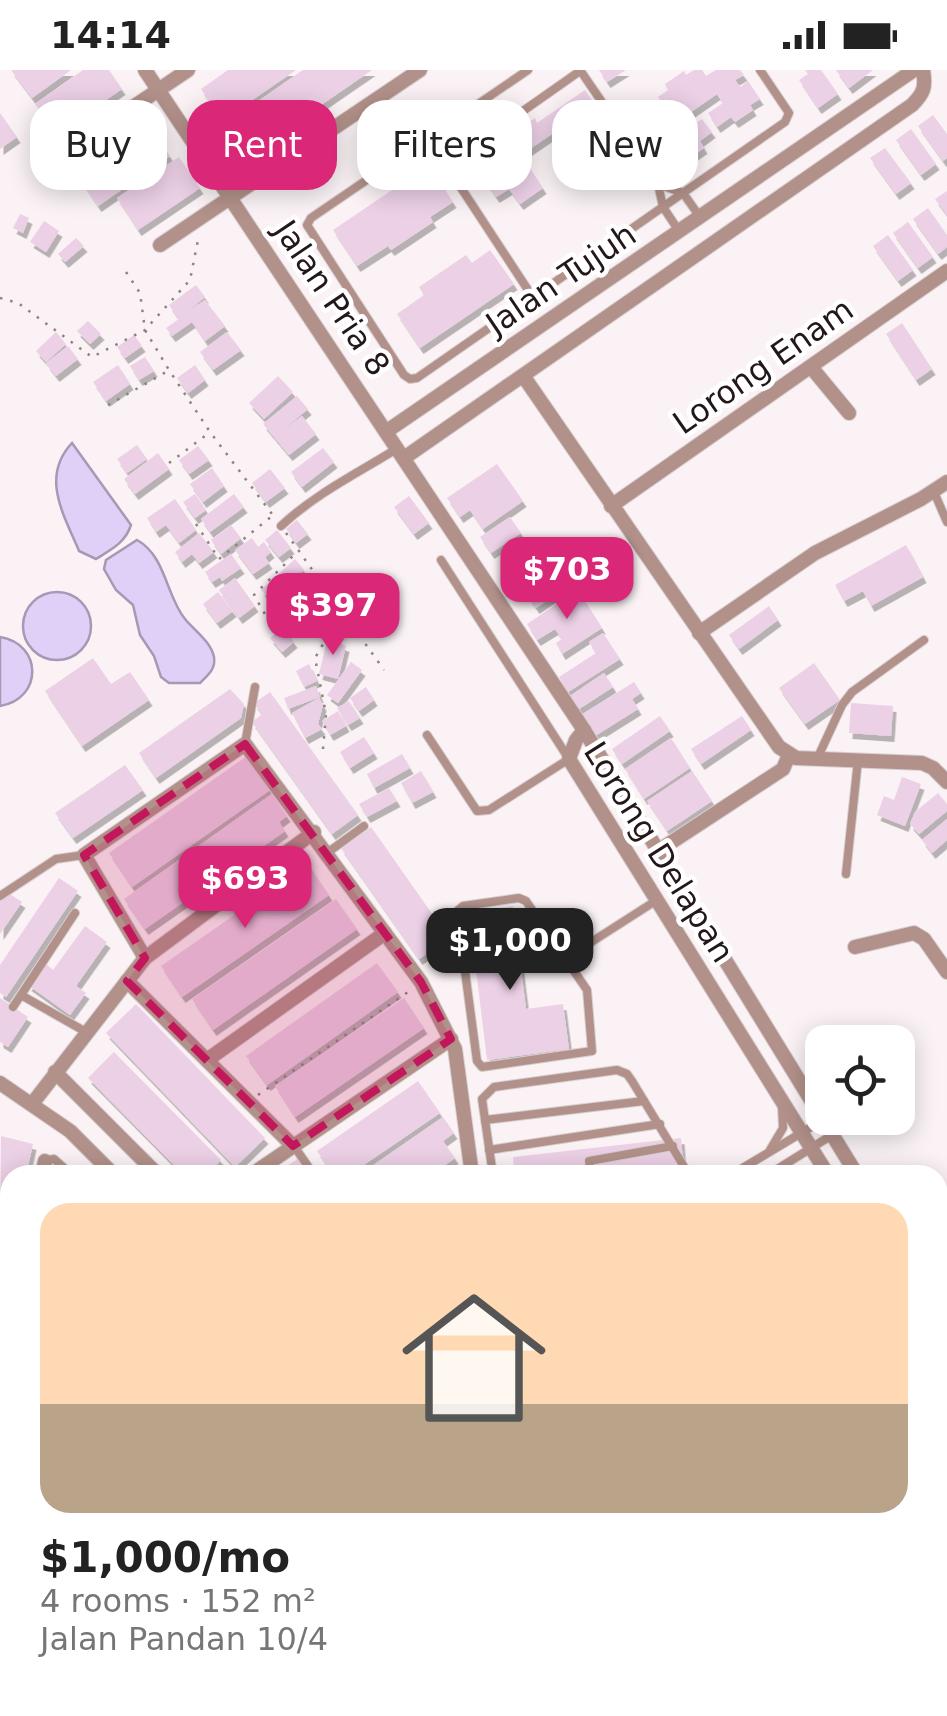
<!DOCTYPE html>
<html lang="en">
<head>
<meta charset="utf-8">
<style>
  body { margin:0; font-family:"DejaVu Sans",sans-serif; background:#f6f6f6; color:#222; height:100vh; display:flex; flex-direction:column; font-size:38px; white-space:nowrap }
  * { box-sizing:border-box; margin:0 }
  p { font-size:32px; color:#767676 }
  .icon { flex:none; width:55px; height:55px; fill:none; stroke:currentColor; stroke-width:2; stroke-linecap:round; stroke-linejoin:round }
  .map { position:relative; flex:1; overflow:hidden }
  .panel { position:absolute; left:0px; top:1095px; width:948px; height:552px; display:flex; flex-direction:column; background:#fff; border-radius:30px 30px 0 0; box-shadow:0 5px 25px #0003 }
  .panel>* { flex:none }
  .top-card { position:absolute; left:30px; top:30px; width:888px; height:90px; display:flex; gap:20px }
  .tools { position:absolute; left:805px; top:955px; display:grid; gap:20px }
  .tools a { display:grid; place-items:center; width:110px; height:110px; border-radius:20px; background:#fff; box-shadow:0 5px 25px #0003; font-size:50px }
  .price { position:absolute; translate:-50% -85px; padding:0 22px; border-radius:20px; background:#db2777; color:#fff; font-size:32px; line-height:65px; filter:drop-shadow(0 2px 5px #0008) }
  .price::after { content:''; position:absolute; left:50%; top:60px; width:30px; height:22px; margin-left:-15px; background:inherit; clip-path:polygon(0 0,100% 0,50% 100%) }
  .price.selected { background:#222; color:#fff }
  ul { padding:0; list-style:none }
  li { display:grid; align-content:center; gap:20px; height:530px; padding:0 40px }
  li span { display:grid; place-items:center; height:310px; border-radius:30px; color:#555 }
  li>.icon { margin-inline-start:auto }
  span .icon { width:180px; height:180px; fill:#fffc; stroke-width:1 }
  li b { font-size:42px }
  .chip { padding:0 35px; border-radius:30px; background:#fff; box-shadow:0 5px 25px #0003; font-size:35px; line-height:90px }
  .chip.selected { background:#db2777; color:#fff }
  .status { display:flex; justify-content:space-between; align-items:center; height:70px; padding:0 50px; background:#fff; direction:ltr }
  .status svg { height:28px; fill:currentColor }
  .map>svg:first-child { display:block }
</style>
</head>
<body>
<div class="status"><b>14:14</b><svg viewBox="0 0 49 12"><path d="M0 12V9h3v3zM5 12V6h3v6zM10 12V3h3v9zM15 12V0h3v12zM26 1h20v11H26zM47 4h2v5h-2z"/></svg></div>
<div class="map">
<svg width="947" height="1646" viewBox="0 0 947 1646">
  <defs>
    <pattern id="park-dots" width="8" height="8" patternUnits="userSpaceOnUse" patternTransform="scale(2.5)"><rect width="8" height="8" fill="#e5bc9a"/><path d="M2 2h.1M6 6h.1" fill="none" stroke="#c4a184" stroke-width="1.8" stroke-linecap="round"/></pattern>
    <filter id="shadow"><feDropShadow dx="3.5" dy="6" stdDeviation="0" flood-color="#0004"/></filter>
  </defs>
  <rect width="100%" height="100%" fill="#faf2f4"/>
  <polygon fill="url(#park-dots)" points="10,1285 10,1406 0,1403 0,1329"/>
  <g fill="#e0d0f7" stroke="#a798b5" stroke-width="2.5">
    <path d="M72,373L131,455C125,473 112,479 96,489L79,481C64,445 40,407 72,373Z"/>
    <path d="M137,470C166,486 166,526 185,549C195,561 211,572 214,587C216,599 208,605 200,613H169L161,607L154,586L140,565L133,535L116,520L104,499L106,490Z"/>
    <circle cx="57" cy="556" r="34"/>
    <path d="M0,567C43,574 43,629 0,636Z"/>
  </g>
  <g fill="#ecd0e6" filter="url(#shadow)">
    <polygon points="11,0 71,0 32,28"/>
    <polygon points="83,0 109,0 122,19 56,64 35,34"/>
    <polygon points="228,0 296,0 223,50 201,19"/>
    <polygon points="303,0 372,0 247,86 225,54"/>
    <polygon points="599,0 626,0 607,12"/>
    <polygon points="694,0 702,0 706,6 716,0 740,0 744,5 735,10 740,17 748,11 760,29 750,35 753,40 735,52 731,47 717,57 708,43 723,33 717,24 678,51 684,61 702,49 712,62 700,71 704,78 682,93 677,86 665,94 653,77 662,70 658,64 650,69 639,53 664,36 658,27 668,20 665,14 684,1 686,5"/>
    <polygon points="805,0 821,0 838,24 818,38 799,10 808,4"/>
    <polygon points="836,0 873,0 849,18"/>
    <polygon points="585,20 595,35 588,40 606,67 593,76 574,49 521,85 543,118 520,134 509,119 496,127 475,96 521,64 518,60 535,48 537,53"/>
    <polygon points="0,43 17,67 0,79"/>
    <polygon points="933,45 947,64 947,88 943,91 918,56"/>
    <polygon points="148,55 170,86 98,136 77,105"/>
    <polygon points="911,59 936,94 921,105 896,70"/>
    <polygon points="885,78 911,113 896,124 870,88"/>
    <polygon points="179,87 200,118 138,160 117,128"/>
    <polygon points="429,95 453,132 430,147 433,152 391,180 388,176 357,196 333,160"/>
    <polygon points="947,121 947,145 935,129"/>
    <polygon points="928,138 947,165 947,177 938,184 913,149"/>
    <polygon points="20,144 29,148 23,163 13,158"/>
    <polygon points="44,151 59,161 46,182 30,172"/>
    <polygon points="908,152 933,187 918,198 893,163"/>
    <polygon points="888,165 913,200 898,211 873,176"/>
    <polygon points="76,168 84,176 65,192 58,184"/>
    <polygon points="490,180 514,214 420,278 397,244 424,225 419,217 466,185 472,193"/>
    <polygon points="196,215 205,227 188,241 205,230 225,256 205,271 192,252 172,266 166,258 179,249 169,235"/>
    <polygon points="88,251 101,264 90,274 77,261"/>
    <polygon points="902,253 932,299 916,310 886,264"/>
    <polygon points="56,262 66,274 46,292 36,281"/>
    <polygon points="227,262 241,280 213,300 200,282"/>
    <polygon points="134,265 142,276 125,288 117,277"/>
    <polygon points="68,276 78,289 56,306 46,293"/>
    <polygon points="145,287 154,301 139,310 130,296"/>
    <polygon points="118,295 130,314 106,331 93,312"/>
    <polygon points="195,295 205,310 188,323 177,308"/>
    <polygon points="278,306 293,322 264,349 249,333"/>
    <polygon points="297,326 308,339 280,362 302,346 316,364 289,385 263,354"/>
    <polygon points="137,375 147,389 127,403 117,389"/>
    <polygon points="198,376 209,390 189,404 179,390"/>
    <polygon points="323,378 334,392 302,417 291,402"/>
    <polygon points="158,383 169,399 135,424 124,409"/>
    <polygon points="497,394 523,431 483,459 470,440 460,447 447,428"/>
    <polygon points="212,398 224,416 203,432 190,414"/>
    <polygon points="270,399 285,418 266,432 252,413"/>
    <polygon points="195,424 206,440 195,448 183,432"/>
    <polygon points="234,424 244,437 210,462 201,449"/>
    <polygon points="409,426 429,453 414,464 394,437"/>
    <polygon points="175,429 196,460 179,473 166,455 156,462 147,448"/>
    <polygon points="510,447 521,463 491,483 480,467"/>
    <polygon points="297,450 308,464 296,473 286,459"/>
    <polygon points="231,455 241,468 221,484 211,470"/>
    <polygon points="277,460 291,478 279,487 265,470"/>
    <polygon points="199,463 214,482 199,493 192,484 182,492 175,482"/>
    <polygon points="252,468 258,477 264,472 271,482 265,487 269,493 253,504 235,480"/>
    <polygon points="549,475 574,512 536,538 511,502"/>
    <polygon points="906,475 923,507 871,536 863,521 844,531 835,515"/>
    <polygon points="231,484 241,498 222,511 220,507 212,512 205,502"/>
    <polygon points="295,489 304,500 270,530 261,520"/>
    <polygon points="235,508 255,536 239,548 219,520"/>
    <polygon points="316,517 324,527 293,550 285,539"/>
    <polygon points="578,520 602,558 562,584 556,573 562,569 555,559 537,570 527,554"/>
    <polygon points="218,522 233,541 217,553 203,534"/>
    <polygon points="318,534 325,543 305,558 298,548"/>
    <polygon points="769,536 778,550 739,579 729,565"/>
    <polygon points="283,558 294,572 282,582 270,568"/>
    <polygon points="603,563 620,589 568,622 559,607 596,583 589,572"/>
    <polygon points="328,566 339,568 338,573 346,576 338,609 319,604"/>
    <polygon points="93,588 111,614 130,602 149,630 82,676 45,621"/>
    <polygon points="351,592 362,600 338,633 327,625"/>
    <polygon points="814,593 840,630 805,654 779,618"/>
    <polygon points="309,594 317,611 304,617 296,601"/>
    <polygon points="604,603 613,617 579,639 570,626"/>
    <polygon points="634,612 641,623 632,629 638,639 595,666 581,645"/>
    <polygon points="316,616 320,627 288,639 284,628"/>
    <polygon points="366,617 374,630 359,641 350,628"/>
    <polygon points="230,619 244,634 241,648 156,708 139,683"/>
    <polygon points="270,622 358,745 332,764 252,652 262,644 254,633"/>
    <polygon points="319,628 323,635 318,654 322,659 305,668 292,643"/>
    <polygon points="349,631 360,648 348,655 337,638"/>
    <polygon points="851,633 893,636 891,666 849,663"/>
    <polygon points="338,641 346,656 330,665 322,651"/>
    <polygon points="660,646 670,661 622,694 612,679"/>
    <polygon points="742,646 751,660 701,694 691,679"/>
    <polygon points="364,667 374,683 350,698 340,682"/>
    <polygon points="671,668 690,698 644,729 625,699"/>
    <polygon points="402,684 410,698 374,718 367,704"/>
    <polygon points="247,686 270,720 132,817 109,783"/>
    <polygon points="125,695 143,720 73,768 55,743"/>
    <polygon points="421,701 433,722 412,733 401,713"/>
    <polygon points="692,701 712,731 667,761 647,731"/>
    <polygon points="902,707 921,714 905,756 877,745 884,726 894,730"/>
    <polygon points="389,718 397,731 367,747 359,734"/>
    <polygon points="938,723 947,734 947,741 919,764 910,754 915,742"/>
    <polygon points="272,724 287,746 279,752 285,761 145,859 124,829"/>
    <polygon points="947,749 947,770 932,783 922,770"/>
    <polygon points="371,757 449,868 419,889 341,778"/>
    <polygon points="308,794 329,825 182,927 161,896"/>
    <polygon points="59,808 78,821 6,927 0,923 0,895"/>
    <polygon points="2,819 22,832 0,864 0,821"/>
    <polygon points="336,829 357,859 213,960 192,929"/>
    <polygon points="513,836 526,939 563,934 569,979 487,990 469,842"/>
    <polygon points="85,856 107,872 76,916 86,923 70,945 28,915 44,892 53,900"/>
    <polygon points="377,893 398,922 267,1015 246,986"/>
    <polygon points="0,928 28,947 8,977 0,972"/>
    <polygon points="404,928 424,958 295,1047 275,1016"/>
    <polygon points="136,934 265,1068 235,1097 106,963"/>
    <polygon points="114,982 221,1090 207,1105 184,1105 88,1008"/>
    <polygon points="418,1011 440,1043 349,1105 334,1105 317,1081"/>
    <polygon points="443,1047 454,1063 443,1071 455,1088 431,1105 359,1105"/>
    <polygon points="1,1066 33,1074 26,1105 10,1105 10,1173 6,1187 0,1192"/>
    <polygon points="681,1068 684,1105 514,1105 513,1087"/>
    <polygon points="299,1088 310,1105 273,1105"/>
    <polygon points="10,1447 10,1496 0,1508 0,1459"/>
    <polygon points="10,1502 10,1549 0,1560 0,1514"/>
    <polygon points="122,1638 167,1638 175,1646 139,1643 129,1646"/>
    <polygon points="175,1638 209,1638 217,1646 183,1646"/>
    <polygon points="253,1638 287,1638 279,1646 262,1646"/>
    <polygon points="302,1638 322,1638 313,1646"/>
  </g>
  <g fill="none" stroke-linecap="round" stroke-linejoin="round">
    <g stroke="#d8cfd1" stroke-width="10">
      <g id="lane">
        <polyline points="528,0 311,148 307,155 404,305 410,309 417,308 785,52 789,43 760,0"/>
        <polyline points="580,0 658,114 663,137 679,161"/>
        <polyline points="429,69 532,226"/>
        <polyline points="446,95 580,1"/>
        <polyline points="658,114 683,123 700,147"/>
        <polyline points="934,422 947,452"/>
        <path d="M281,456C315,424 358,403 398,378"/>
        <polyline points="427,665 477,741 489,740 569,689 441,490"/>
        <polyline points="245,674 255,617"/>
        <polyline points="817,689 842,635 852,622 924,570"/>
        <polyline points="327,783 364,756"/>
        <polyline points="846,804 858,690"/>
        <polyline points="0,826 56,789 84,785"/>
        <polygon points="519,828 526,831 587,920 592,981 482,997 477,991 457,841 463,836"/>
        <polyline points="568,887 657,830"/>
        <polyline points="21,925 75,843"/>
        <polyline points="13,937 21,925 86,962"/>
        <polyline points="485,1050 644,1031"/>
        <polyline points="294,1076 314,1105"/>
        <polyline points="489,1080 660,1054"/>
        <polyline points="770,1080 783,1058 782,1038"/>
        <polyline points="45,1091 54,1089 72,1105"/>
        <polyline points="778,1099 822,1105"/>
        <polyline points="493,1105 482,1029 494,1017 617,1000 627,1004 632,1011 689,1105"/>
        <polyline points="591,1105 589,1091 673,1076"/>
        <polyline points="731,1105 823,1050"/>
        <polyline points="768,1105 832,1065"/>
      </g>
    </g>
    <g stroke="#d8cfd1" stroke-width="16">
      <g id="street">
        <polyline points="145,0 584,660 857,1105"/>
        <polyline points="65,83 188,0"/>
        <polyline points="160,175 420,0"/>
        <polyline points="811,297 849,343"/>
        <polyline points="524,307 779,677 796,688 922,693 933,698 947,712"/>
        <polyline points="387,361 914,0"/>
        <path d="M404,388L912,35C924,23 926,17 923,0"/>
        <polyline points="611,436 947,201"/>
        <polyline points="699,563 815,483 921,429 947,412"/>
        <polyline points="584,660 576,670 569,689 828,1105"/>
        <polyline points="658,781 783,699 789,685"/>
        <polyline points="855,877 914,863 924,869 947,902"/>
        <polyline points="145,888 84,785 245,674 421,912 455,979 472,1105"/>
        <polyline points="127,911 293,1076"/>
        <polyline points="207,990 385,863"/>
        <polyline points="55,1002 158,1105"/>
        <polyline points="0,1013 70,1061 114,1105"/>
        <polyline points="32,1034 145,888 314,762"/>
        <polyline points="42,1105 45,1091"/>
        <polyline points="251,1105 451,969"/>
        <polyline points="0,1216 10,1218"/>
        <polyline points="938,1236 947,1251"/>
        <polyline points="938,1256 947,1268"/>
        <polyline points="0,1279 10,1237"/>
        <polyline points="0,1428 10,1416"/>
        <polyline points="938,1455 947,1449"/>
        <polyline points="0,1583 10,1574"/>
        <polyline points="0,1615 10,1618"/>
        <polyline points="65,1638 88,1646"/>
        <polyline points="231,1638 239,1646"/>
        <polyline points="487,1638 493,1646"/>
        <polyline points="707,1638 712,1646"/>
        <polyline points="907,1638 912,1646"/>
      </g>
    </g>
    <g stroke="#8d8385" stroke-width="2.5" stroke-dasharray="2.5 8" stroke-linecap="butt">
      <polyline points="126,202 140,223 145,260 169,300 210,362 275,448"/>
      <polyline points="0,228 18,233 92,287 145,260 190,210 199,165"/>
      <polyline points="108,335 168,301"/>
      <polyline points="169,393 209,363"/>
      <polyline points="196,454 219,489 272,446"/>
      <polyline points="286,463 384,600"/>
      <polyline points="270,553 254,525 298,481"/>
      <polyline points="323,679 326,644 315,588 330,562 331,530"/>
      <polyline points="258,1025 408,922"/>
      <polyline points="0,1383 10,1381"/>
    </g>
    <use href="#lane" stroke="#b2918a" stroke-width="8"/>
    <use href="#street" stroke="#b2918a" stroke-width="14"/>
  </g>
  <path fill="#c2185b" fill-opacity="0.2" stroke="#c2185b" stroke-width="8" stroke-dasharray="20 12" stroke-linejoin="round" d="M245,674L421,912L451,969L293,1076L127,911L145,888L84,785Z"/>
  <g text-anchor="middle" dominant-baseline="central" stroke-width="9" stroke-linejoin="round" paint-order="stroke">
    <g font-size="32" fill="#23171a" stroke="#fff">
      <text transform="translate(561 209) rotate(-34)">Jalan Tujuh</text>
      <text transform="translate(332 228) rotate(56)">Jalan Pria 8</text>
      <text transform="translate(763 296) rotate(-35)">Lorong Enam</text>
      <text transform="translate(659 782) rotate(58)">Lorong Delapan</text>
    </g>
  </g>
</svg>
<div class="tools">
<a><svg class="icon" aria-label="locate" viewBox="0 0 24 24"><circle cx="12" cy="12" r="6"/><path d="M12 2v4M12 18v4M2 12h4M18 12h4"/></svg></a>
</div>
<b class="price" style="left:567px;top:552px">$703</b>
<b class="price" style="left:333px;top:588px">$397</b>
<b class="price" style="left:245px;top:861px">$693</b>
<b class="price selected" style="left:510px;top:923px">$1,000</b>
<div class="top-card">
<a class="chip">Buy</a>
<a class="chip selected">Rent</a>
<a class="chip">Filters</a>
<a class="chip">New</a>
</div>
<section class="panel">
<ul>
<li><span style="background:linear-gradient(#ffd9b3 65%,#b9a48a 0)"><svg class="icon" aria-label="home" viewBox="0 0 24 24"><path d="M3 11l9-7 9 7M6 9v11h12V9"/></svg></span><div><b>$1,000/mo</b><p>4 rooms · 152 m²</p><p>Jalan Pandan 10/4</p></div></li>
</ul>
</section>
</div>
</body>
</html>
